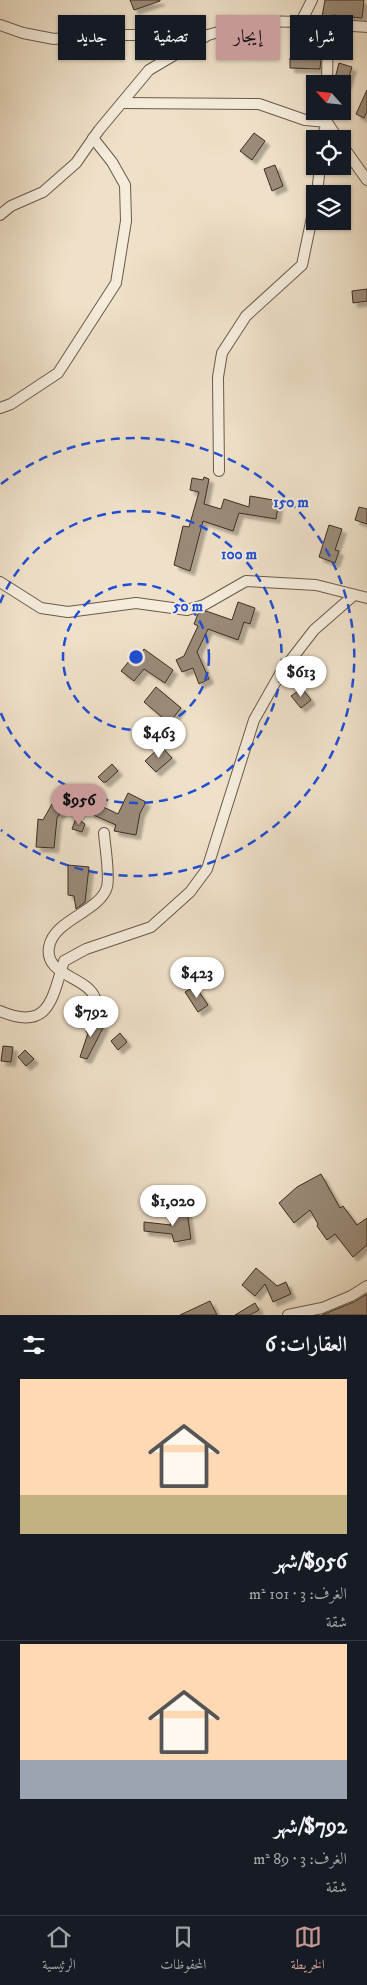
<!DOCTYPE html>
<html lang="ar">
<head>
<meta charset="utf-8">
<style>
  body { margin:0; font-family:"IM FELL DW Pica",Amiri,serif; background:#20242c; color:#f1f3f6; direction:rtl; height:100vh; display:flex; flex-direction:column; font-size:19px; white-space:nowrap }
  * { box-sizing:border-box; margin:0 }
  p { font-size:16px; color:#9ea1a6 }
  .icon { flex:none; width:28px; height:28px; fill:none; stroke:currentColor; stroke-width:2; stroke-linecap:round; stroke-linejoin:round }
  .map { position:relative; height:1315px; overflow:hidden; direction:ltr }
  .drawer { display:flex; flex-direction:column; background:#171b24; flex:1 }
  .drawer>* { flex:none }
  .hud { position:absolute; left:15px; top:15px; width:338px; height:45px; direction:rtl; display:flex; gap:10px }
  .needle { width:32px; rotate:297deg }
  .fabs { position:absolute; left:306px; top:75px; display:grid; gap:10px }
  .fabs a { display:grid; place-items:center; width:45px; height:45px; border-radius:0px; background:#171b24; box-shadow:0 1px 4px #0004; font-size:25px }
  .price { position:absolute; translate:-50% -42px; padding:0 11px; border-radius:18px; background:#fff; color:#222; font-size:16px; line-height:32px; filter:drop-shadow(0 1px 2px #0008) }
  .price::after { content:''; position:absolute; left:50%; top:30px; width:15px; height:11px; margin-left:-8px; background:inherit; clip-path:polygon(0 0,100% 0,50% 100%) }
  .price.current { background:#c59692; color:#111 }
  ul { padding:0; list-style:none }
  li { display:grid; align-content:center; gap:10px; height:265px; padding:0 20px }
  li+li { border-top:1px solid #363941 }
  li span { display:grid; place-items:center; height:155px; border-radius:0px; color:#555 }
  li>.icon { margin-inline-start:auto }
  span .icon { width:90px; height:90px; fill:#fffc; stroke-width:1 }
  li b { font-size:21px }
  h2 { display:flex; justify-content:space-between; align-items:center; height:60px; padding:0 20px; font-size:21px }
  .tag { padding:0 18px; border-radius:0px; background:#171b24; box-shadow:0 1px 4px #0004; font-size:18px; line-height:45px }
  .tag.current { background:#c59692; color:#111 }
  .dock { display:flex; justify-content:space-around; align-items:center; height:70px; border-top:1px solid #363941; background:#171b24; font-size:14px; color:#9ea1a6 }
  .dock a { display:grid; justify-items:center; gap:2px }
  .dock .current { color:#c59692 }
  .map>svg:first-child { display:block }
</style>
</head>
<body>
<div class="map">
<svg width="367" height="1315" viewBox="0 0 367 1315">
  <defs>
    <filter id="shadow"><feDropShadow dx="4.5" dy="4.5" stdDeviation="1" flood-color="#0004"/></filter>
  </defs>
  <rect width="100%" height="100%" fill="#efe1c9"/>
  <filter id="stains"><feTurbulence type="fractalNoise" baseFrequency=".004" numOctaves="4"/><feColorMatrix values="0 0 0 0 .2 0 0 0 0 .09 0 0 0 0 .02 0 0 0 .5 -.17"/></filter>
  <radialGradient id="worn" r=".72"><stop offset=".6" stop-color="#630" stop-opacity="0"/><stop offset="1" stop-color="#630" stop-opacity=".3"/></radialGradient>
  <g fill="#9a8b79" stroke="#3e2d22" filter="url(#shadow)">
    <polygon points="130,0 160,0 160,1 134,10"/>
    <polygon points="325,0 364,0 362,18 333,15 333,18 322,17"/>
    <polygon points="290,58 321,58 320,69 290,68"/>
    <polygon points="339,63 352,67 346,86 334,82"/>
    <polygon points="367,90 367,111 364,118 356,114"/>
    <polygon points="254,133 265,141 252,160 240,151"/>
    <polygon points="275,165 283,186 272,191 264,169"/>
    <polygon points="367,289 367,301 353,303 352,291"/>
    <polygon points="204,477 209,479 204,504 221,509 224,499 249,507 250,496 279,501 276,519 239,513 233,531 203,521 190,571 174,565 183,526 189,527 199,492 190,490 192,478 203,480"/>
    <polygon points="359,507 367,509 367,524 355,520"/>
    <polygon points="329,525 342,529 335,550 339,551 335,563 319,557"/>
    <polygon points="238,602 255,608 250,624 244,622 238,640 208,629 197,652 209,679 199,684 193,668 182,672 176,660 184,656 198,626 194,624 198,614 206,611 232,620"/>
    <polygon points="144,649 173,670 165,683 144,669 134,681 121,671 130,660 134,663"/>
    <polygon points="156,687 181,708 169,723 144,702"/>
    <polygon points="302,688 311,700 301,708 291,696"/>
    <polygon points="161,746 172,758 156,772 145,761"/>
    <polygon points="112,764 118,771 106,782 103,782 98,777"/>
    <polygon points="128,793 146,802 140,813 136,835 114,831 116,825 89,813 93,802 118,814"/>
    <polygon points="52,804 62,810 57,818 54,848 36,847 38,819 43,820"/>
    <polygon points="76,818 85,824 82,832 72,829"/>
    <polygon points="68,865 89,867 85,902 76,909 74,896 68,895"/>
    <polygon points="195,986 208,1005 198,1012 185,992"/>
    <polygon points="92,1020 104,1026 87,1059 80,1057 88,1033 86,1032"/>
    <polygon points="120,1033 127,1042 118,1050 111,1041"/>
    <polygon points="3,1046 13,1047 11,1062 1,1061"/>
    <polygon points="25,1050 34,1059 26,1066 18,1057"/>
    <polygon points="321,1174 340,1208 343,1206 357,1225 367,1218 367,1245 353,1257 335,1234 327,1240 317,1226 318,1224 310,1210 294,1223 279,1203 297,1187"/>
    <polygon points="187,1211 191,1239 174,1242 172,1234 144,1231 144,1222 171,1225 169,1213"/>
    <polygon points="256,1268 277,1286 286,1282 291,1294 273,1302 265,1284 255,1296 242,1285"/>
    <polygon points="367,1294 367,1315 322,1315 354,1302"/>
    <polygon points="210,1301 217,1315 180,1315"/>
    <polygon points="255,1303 259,1310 250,1315 235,1315"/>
  </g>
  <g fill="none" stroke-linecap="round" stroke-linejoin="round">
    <g stroke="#6a5a4c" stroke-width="12">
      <g id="minor">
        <polyline points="301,22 312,0"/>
        <polyline points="0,25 23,33 54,39 96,35 207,35"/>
        <polyline points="327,84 328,25"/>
        <polyline points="122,103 259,104 305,120 327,122 322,139"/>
        <polyline points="327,111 327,122 338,139"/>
        <polyline points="342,145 367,180"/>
        <polyline points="317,194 320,166"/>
        <polyline points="0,215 11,206 43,192 76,163 99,130 149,70 208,35 257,21 301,22 367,27"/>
        <polyline points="0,408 11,404 58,373 116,283 126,221 125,185 112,162 93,138"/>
        <polyline points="219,471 218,377 222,353 246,316 302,265 315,203"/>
        <polyline points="0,582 41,608 68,612 136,603 187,610 204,605 246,581 316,585 367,598"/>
        <path d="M0,1011C49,1032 52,999 64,961L86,949L151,927L190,892L207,869L254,720L280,674L314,630L354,595"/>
        <path d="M96,1014C96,1009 97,1003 95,998C87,976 44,976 49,947C54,919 100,912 107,887C110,875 105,847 104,833"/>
        <polyline points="288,1315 322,1308 351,1296 367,1286"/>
      </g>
    </g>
    <use href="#minor" stroke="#f5ecdc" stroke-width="10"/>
  </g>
  <g fill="none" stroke="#1d4ed8" stroke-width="2.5" stroke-dasharray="9 6">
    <circle cx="136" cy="657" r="73"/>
    <path d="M0 603A146 146 0 1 1 0 711"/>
    <path d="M1 484A219 219 0 1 1 1 830"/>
  </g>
  <circle cx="136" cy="657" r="8" fill="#1d4ed8" stroke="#f5ecdc" stroke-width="2.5"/>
  <g font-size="15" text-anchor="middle" font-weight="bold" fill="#1d4ed8" stroke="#f5ecdc" stroke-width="4" stroke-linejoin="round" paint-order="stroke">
    <text x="291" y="507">150 m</text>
    <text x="239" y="559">100 m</text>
    <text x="188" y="611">50 m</text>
  </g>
  <rect width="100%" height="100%" filter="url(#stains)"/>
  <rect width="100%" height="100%" fill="url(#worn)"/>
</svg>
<div class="fabs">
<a><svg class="needle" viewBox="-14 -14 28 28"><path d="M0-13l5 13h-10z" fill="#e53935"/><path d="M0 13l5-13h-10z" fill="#9ea1a6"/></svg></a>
<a><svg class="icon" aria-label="locate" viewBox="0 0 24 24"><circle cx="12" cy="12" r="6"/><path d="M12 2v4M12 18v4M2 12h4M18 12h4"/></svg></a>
<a><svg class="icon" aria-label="layers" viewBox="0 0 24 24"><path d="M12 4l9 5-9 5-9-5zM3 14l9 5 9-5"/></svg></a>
</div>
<b class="price" style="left:301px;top:698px">$613</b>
<b class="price" style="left:159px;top:759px">$463</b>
<b class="price current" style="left:79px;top:826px">$956</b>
<b class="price" style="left:197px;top:999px">$423</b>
<b class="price" style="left:91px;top:1038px">$792</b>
<b class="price" style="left:173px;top:1227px">$1,020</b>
<div class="hud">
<a class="tag">شراء</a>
<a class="tag current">إيجار</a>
<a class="tag">تصفية</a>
<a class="tag">جديد</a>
</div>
</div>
<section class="drawer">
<h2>العقارات: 6<svg class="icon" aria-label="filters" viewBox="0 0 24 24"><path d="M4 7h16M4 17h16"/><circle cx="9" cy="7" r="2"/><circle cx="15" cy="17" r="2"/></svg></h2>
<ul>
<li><span style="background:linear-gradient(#ffd9b3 75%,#c2b280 0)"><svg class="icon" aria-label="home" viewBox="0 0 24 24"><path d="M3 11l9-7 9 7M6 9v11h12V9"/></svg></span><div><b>$956/شهر</b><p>الغرف: 3 · 101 m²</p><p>شقة</p></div></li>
<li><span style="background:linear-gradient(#ffd9b3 75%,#9aa5b1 0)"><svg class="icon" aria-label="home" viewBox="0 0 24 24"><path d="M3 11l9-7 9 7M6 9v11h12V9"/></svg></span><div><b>$792/شهر</b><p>الغرف: 3 · 89 m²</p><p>شقة</p></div></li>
</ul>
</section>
<nav class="dock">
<a class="current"><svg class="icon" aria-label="map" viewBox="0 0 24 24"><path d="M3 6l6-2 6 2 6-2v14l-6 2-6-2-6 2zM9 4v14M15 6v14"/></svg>الخريطة</a>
<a><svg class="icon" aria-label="saved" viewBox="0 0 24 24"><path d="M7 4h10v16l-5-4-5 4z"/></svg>المحفوظات</a>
<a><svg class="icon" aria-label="home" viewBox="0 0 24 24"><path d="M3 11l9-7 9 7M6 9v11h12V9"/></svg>الرئيسية</a>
</nav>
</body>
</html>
